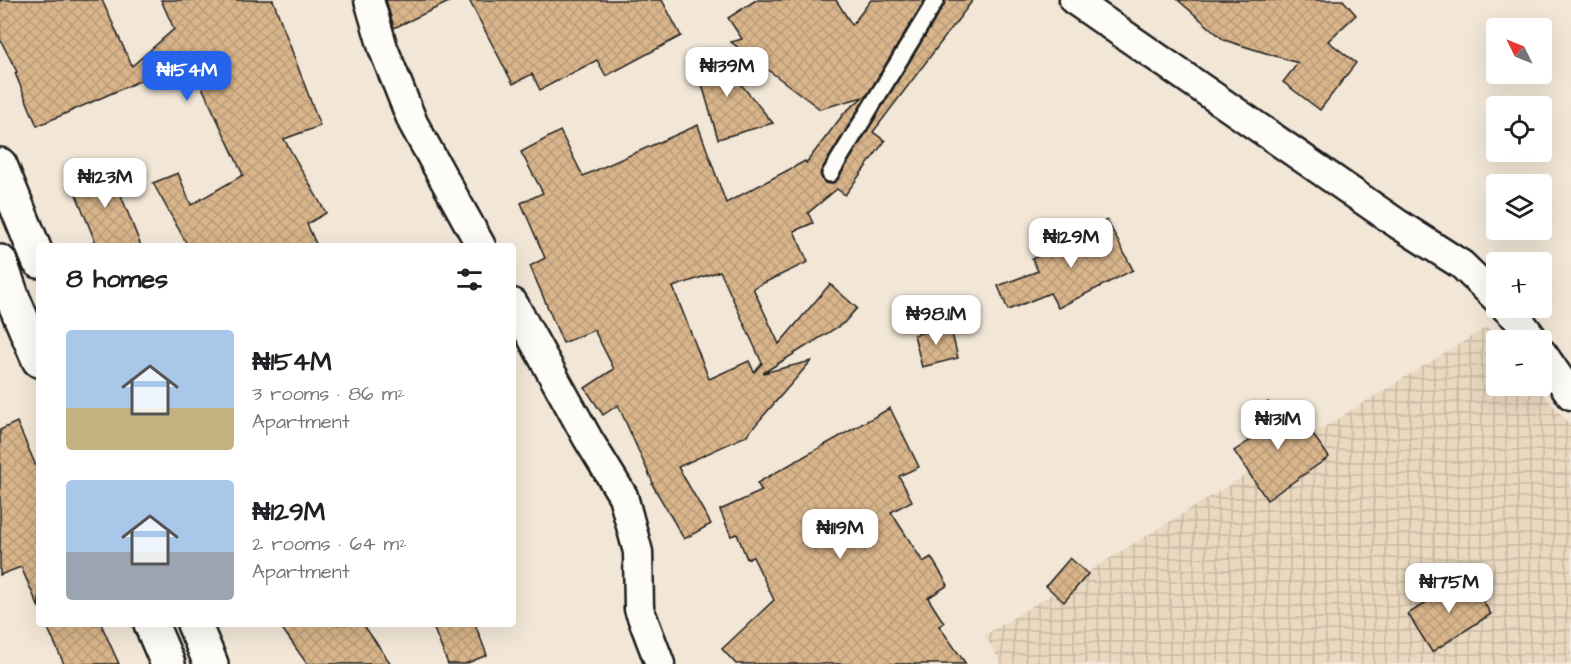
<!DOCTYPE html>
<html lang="en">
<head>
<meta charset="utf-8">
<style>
  body { margin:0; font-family:"Architects Daughter",sans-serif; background:#f6f6f6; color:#202124; height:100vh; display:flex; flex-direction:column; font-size:22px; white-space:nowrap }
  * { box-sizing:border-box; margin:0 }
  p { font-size:20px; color:#757577 }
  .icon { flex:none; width:33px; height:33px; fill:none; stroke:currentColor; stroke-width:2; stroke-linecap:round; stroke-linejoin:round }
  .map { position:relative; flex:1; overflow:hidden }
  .sheet { position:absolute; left:36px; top:243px; width:480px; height:384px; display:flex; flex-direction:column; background:#fff; border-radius:6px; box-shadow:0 6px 24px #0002 }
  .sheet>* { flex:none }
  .needle { width:39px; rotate:313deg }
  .tools { position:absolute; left:1486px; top:18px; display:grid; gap:12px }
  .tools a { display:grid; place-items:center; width:66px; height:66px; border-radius:6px; background:#fff; box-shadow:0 6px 24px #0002; font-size:30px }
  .price { position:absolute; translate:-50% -51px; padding:0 14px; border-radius:12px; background:#fff; color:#222; font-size:20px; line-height:39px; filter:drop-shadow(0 2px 3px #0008) }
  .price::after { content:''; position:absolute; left:50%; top:36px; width:18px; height:14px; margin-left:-9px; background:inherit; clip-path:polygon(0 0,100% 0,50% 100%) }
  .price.active { background:#2563eb; color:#fff }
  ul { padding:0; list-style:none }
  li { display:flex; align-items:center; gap:18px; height:150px; padding:0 30px }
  li span { display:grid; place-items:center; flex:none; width:168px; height:120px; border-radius:6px; color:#555 }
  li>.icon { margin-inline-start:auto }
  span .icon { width:72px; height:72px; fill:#fffc; stroke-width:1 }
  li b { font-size:26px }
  h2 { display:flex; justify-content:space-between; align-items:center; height:72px; padding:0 30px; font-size:26px }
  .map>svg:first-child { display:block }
</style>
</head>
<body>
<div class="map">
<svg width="1571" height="664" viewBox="0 0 1571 664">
  <defs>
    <pattern id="industrial-grid" width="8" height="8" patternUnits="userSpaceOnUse" patternTransform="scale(1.5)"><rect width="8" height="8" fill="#ead8c0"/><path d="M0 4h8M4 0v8" fill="none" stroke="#c8b9a4"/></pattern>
    <pattern id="building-cross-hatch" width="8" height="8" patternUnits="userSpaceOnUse" patternTransform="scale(1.5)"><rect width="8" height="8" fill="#d9b58b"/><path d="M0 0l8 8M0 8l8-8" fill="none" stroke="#ba9b77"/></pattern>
  </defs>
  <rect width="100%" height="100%" fill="#f2e7d7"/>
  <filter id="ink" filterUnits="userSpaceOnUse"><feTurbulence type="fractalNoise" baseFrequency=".0167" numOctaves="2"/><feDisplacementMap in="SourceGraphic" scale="12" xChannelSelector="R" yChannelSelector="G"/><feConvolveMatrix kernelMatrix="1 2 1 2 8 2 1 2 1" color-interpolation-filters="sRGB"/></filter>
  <g filter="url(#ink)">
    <polygon fill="url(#industrial-grid)" points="1487,327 1498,340 1497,386 1536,386 1571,426 1571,664 1001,664 985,635"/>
    <g fill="url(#building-cross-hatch)" stroke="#1c1c1c" stroke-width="1.5" fill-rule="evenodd">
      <polygon points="0,0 102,0 132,66 174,29 161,0 273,0 320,126 284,139 326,213 307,224 317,246 188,246 153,183 178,173 191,205 243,175 188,57 158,84 151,76 37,126 15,73 17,72 0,39"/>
      <polygon points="386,0 453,0 394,28"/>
      <polygon points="469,0 662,0 681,36 606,76 597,60 540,90 532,74 513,84"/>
      <path d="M756,0H836L852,25L871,0H925L822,169L820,174L822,179L825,183L830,184L835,182L838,179L944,5L946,0H973L873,132L885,141L845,195L837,189L808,213L813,223L794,231L808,262L753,288L779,344L830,284L857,308L844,323L763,373L811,361L746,436L678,467L711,524L684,539L652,484L653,483L618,405L603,415L585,388L614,369L594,330L563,343L530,266L545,258L521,203L543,193L521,152L560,131L583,176L698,125L726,203L805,161L806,163L845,112L863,97L820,109L731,42L742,39L728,18ZM720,271L762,363L754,372L749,361L709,379L673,287Z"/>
      <polygon points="1178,0 1343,0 1356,15 1328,41 1356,63 1320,110 1283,82 1298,63 1224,40"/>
      <polygon points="711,48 773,123 718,139 693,54"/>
      <polygon points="109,165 141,246 97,246 71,182"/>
      <polygon points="1107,220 1133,270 1058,308 1050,293 1008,310 998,286 1038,271 1032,259"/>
      <polygon points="950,325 958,358 922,367 914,335"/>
      <polygon points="1268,402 1284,426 1299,415 1329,457 1267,500 1234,451 1255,437 1243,419"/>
      <polygon points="890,408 919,467 899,476 912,501 891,512 923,562 931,557 948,585 928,598 944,623 939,626 966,664 736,664 722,649 774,600 753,557 747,559 737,534 731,536 720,510 762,491 757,483"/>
      <polygon points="17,422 39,473 39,608 21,567 0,575 0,430"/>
      <polygon points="1070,558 1088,574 1064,602 1046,586"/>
      <polygon points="1467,576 1491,614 1432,652 1408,614"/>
      <polygon points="46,624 101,624 119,664 64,664"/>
      <polygon points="279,624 363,624 391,664 307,664"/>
      <polygon points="432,624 475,624 487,655 465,664 448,664"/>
    </g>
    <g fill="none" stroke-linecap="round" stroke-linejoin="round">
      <g stroke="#1c1c1c" stroke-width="20">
        <polyline id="lane" points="830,174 936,0"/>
      </g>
      <g stroke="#1c1c1c" stroke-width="33">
        <g id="street">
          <polyline points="369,0 383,48 413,123 481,246"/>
          <polyline points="1074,0 1398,224 1462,265 1497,299"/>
          <polyline points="513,303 588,439 623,496 638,552 639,609 660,664"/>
          <polyline points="1506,308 1520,321 1534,340"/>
          <polyline points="1542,353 1571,395"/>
        </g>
      </g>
      <g stroke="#1c1c1c" stroke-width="38">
        <g id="primary">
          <polyline points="0,165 39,261"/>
          <polyline points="0,262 13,299 39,360"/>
          <polyline points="151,624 168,664"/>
          <polyline points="194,624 211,664"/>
        </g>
      </g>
      <use href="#lane" stroke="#fdfcf7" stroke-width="15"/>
      <use href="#street" stroke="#fdfcf7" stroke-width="28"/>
      <use href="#primary" stroke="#fdfcf7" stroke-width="33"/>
    </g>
  </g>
</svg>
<div class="tools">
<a><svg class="needle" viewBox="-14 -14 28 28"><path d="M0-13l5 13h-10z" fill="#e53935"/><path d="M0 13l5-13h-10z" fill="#757577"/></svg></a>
<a><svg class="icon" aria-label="locate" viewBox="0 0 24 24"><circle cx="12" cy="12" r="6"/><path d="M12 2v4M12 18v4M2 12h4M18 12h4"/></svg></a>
<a><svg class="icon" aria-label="layers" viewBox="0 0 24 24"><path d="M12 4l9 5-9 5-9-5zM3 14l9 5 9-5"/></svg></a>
<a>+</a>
<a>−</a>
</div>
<b class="price" style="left:727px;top:98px">₦139M</b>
<b class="price active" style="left:187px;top:102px">₦154M</b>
<b class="price" style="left:105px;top:209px">₦123M</b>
<b class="price" style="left:1071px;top:269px">₦129M</b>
<b class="price" style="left:936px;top:346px">₦98.1M</b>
<b class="price" style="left:1278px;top:451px">₦131M</b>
<b class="price" style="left:840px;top:560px">₦119M</b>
<b class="price" style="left:1449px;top:614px">₦175M</b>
<section class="sheet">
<h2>8 homes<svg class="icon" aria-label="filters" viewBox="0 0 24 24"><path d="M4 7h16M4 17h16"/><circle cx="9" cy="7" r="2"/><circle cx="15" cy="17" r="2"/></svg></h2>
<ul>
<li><span style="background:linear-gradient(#a9c7e8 65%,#c2b280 0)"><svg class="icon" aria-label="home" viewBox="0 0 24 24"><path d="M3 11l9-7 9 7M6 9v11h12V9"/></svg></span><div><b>₦154M</b><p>3 rooms · 86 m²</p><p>Apartment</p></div></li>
<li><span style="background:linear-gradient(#a9c7e8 60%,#9aa5b1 0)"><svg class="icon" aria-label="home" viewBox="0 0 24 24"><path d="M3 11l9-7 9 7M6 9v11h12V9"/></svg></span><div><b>₦129M</b><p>2 rooms · 64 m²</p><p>Apartment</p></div></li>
</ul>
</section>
</div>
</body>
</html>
